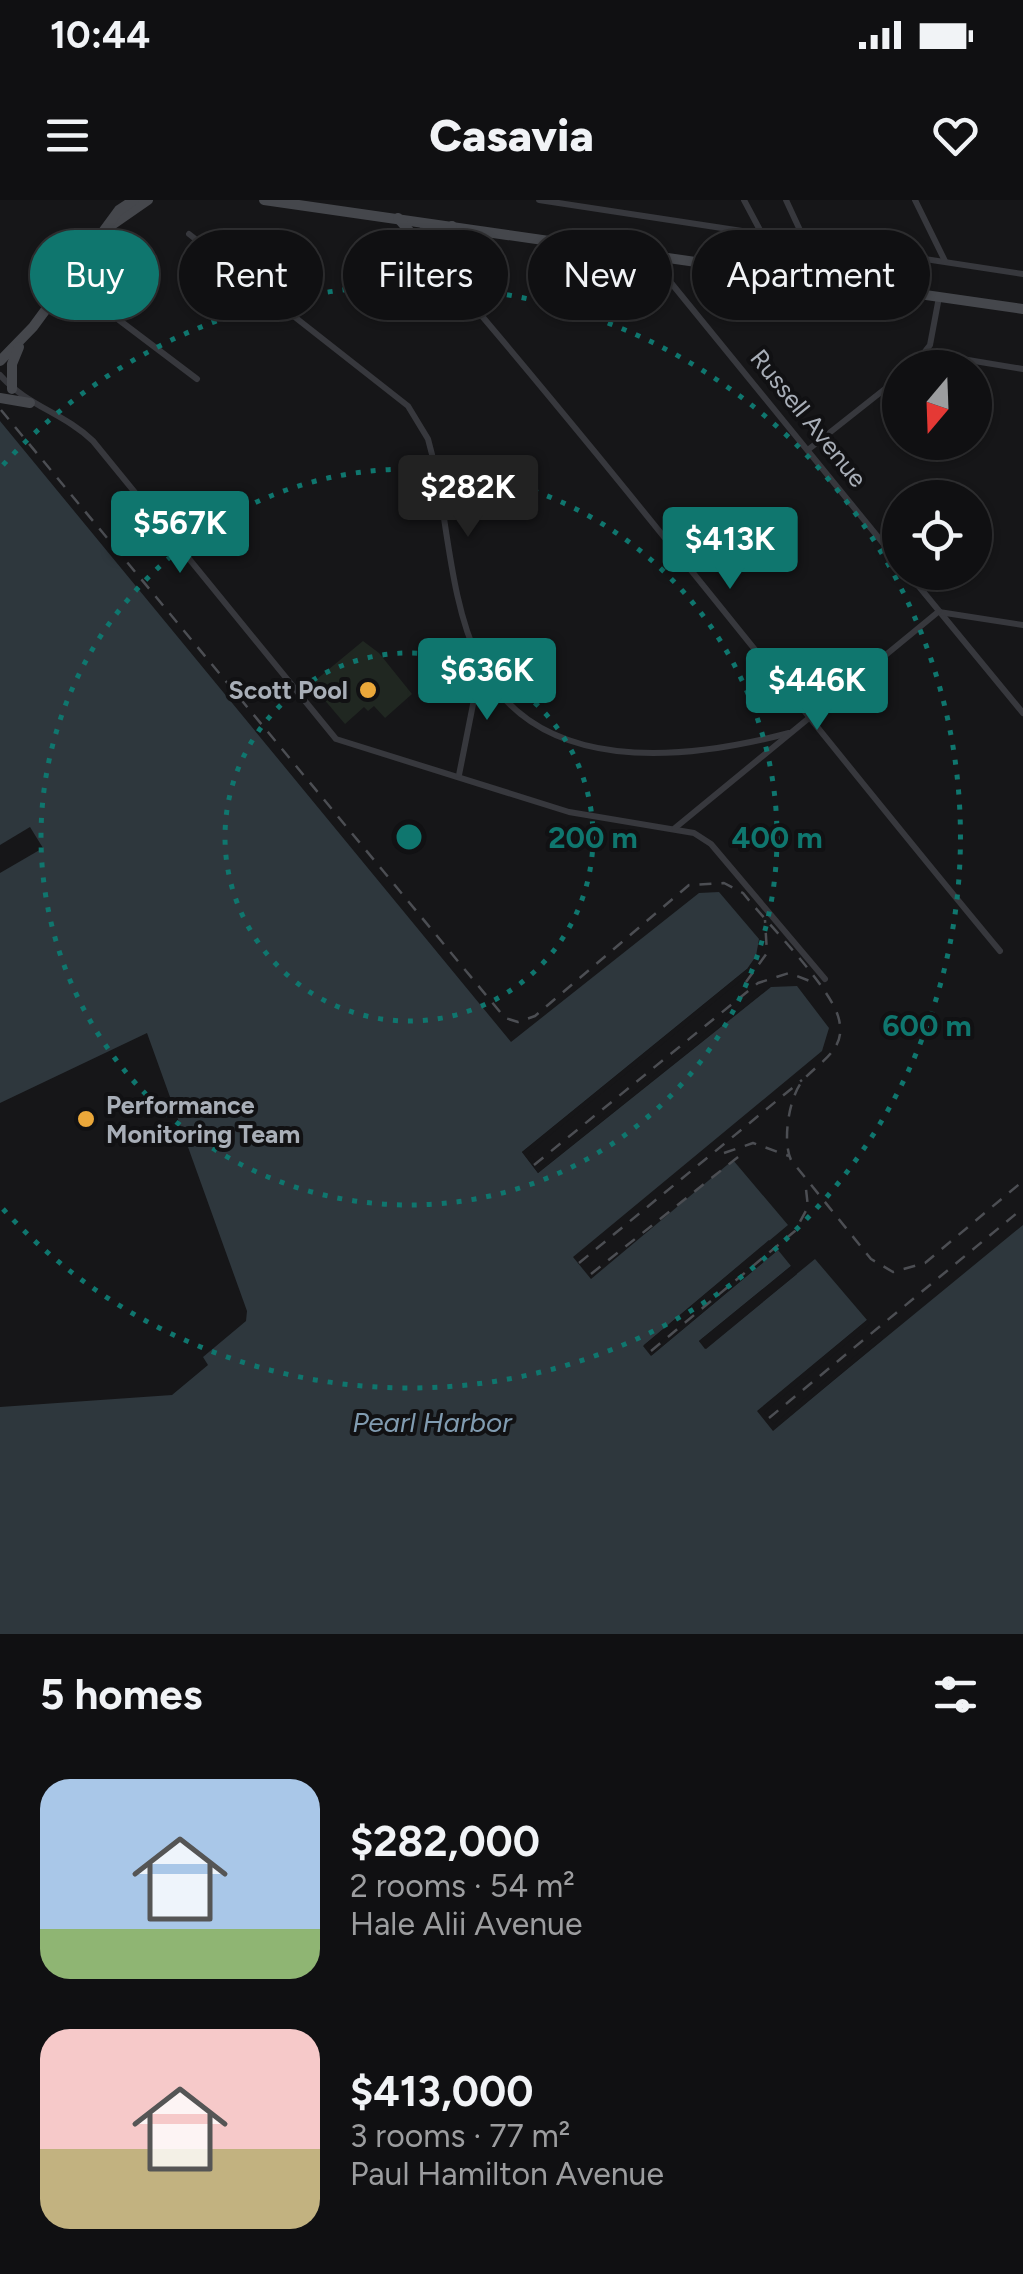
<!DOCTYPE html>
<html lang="en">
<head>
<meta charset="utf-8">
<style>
  body { margin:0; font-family:Figtree,sans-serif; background:#1e1e20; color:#f1f3f6; height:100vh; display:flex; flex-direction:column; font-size:38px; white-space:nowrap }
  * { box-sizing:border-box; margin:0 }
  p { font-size:32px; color:#9c9d9f }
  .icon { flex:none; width:55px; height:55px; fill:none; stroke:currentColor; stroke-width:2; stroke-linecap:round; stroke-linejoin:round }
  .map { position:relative; height:1434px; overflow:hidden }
  .details { display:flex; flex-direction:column; background:#101012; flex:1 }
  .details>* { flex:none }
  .guide { position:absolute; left:30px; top:30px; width:965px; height:90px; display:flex; gap:20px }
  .needle { width:65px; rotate:199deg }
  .controls { position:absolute; left:882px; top:150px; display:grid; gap:20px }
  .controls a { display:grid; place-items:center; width:110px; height:110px; border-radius:50%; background:#101012; box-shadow:0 2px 8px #0004,0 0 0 2px #303032; font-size:50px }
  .price { position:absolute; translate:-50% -85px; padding:0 22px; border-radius:10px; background:#0f766e; color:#fff; font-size:32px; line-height:65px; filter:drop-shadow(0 2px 5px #0008) }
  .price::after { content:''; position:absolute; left:50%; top:60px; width:30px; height:22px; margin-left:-15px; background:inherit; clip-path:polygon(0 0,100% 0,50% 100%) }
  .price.current { background:#222; color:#fff }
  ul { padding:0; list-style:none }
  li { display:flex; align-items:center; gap:30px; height:250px; padding:0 40px }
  li span { display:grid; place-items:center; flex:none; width:280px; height:200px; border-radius:30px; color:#555 }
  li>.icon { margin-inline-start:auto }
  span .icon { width:120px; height:120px; fill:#fffc; stroke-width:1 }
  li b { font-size:42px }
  h2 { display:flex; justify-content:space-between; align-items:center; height:120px; padding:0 40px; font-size:42px }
  .tag { padding:0 35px; border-radius:45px; background:#101012; box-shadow:0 2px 8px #0004,0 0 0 2px #303032; font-size:35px; line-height:90px }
  .tag.current { background:#0f766e; color:#fff }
  .status { display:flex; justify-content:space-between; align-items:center; height:70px; padding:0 50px; background:#101012; direction:ltr }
  .status svg { height:28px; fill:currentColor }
  header { display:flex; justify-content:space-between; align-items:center; height:130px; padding:0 40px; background:#101012; font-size:45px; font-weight:800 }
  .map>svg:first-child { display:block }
</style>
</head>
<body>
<div class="status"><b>10:44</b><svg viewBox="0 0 49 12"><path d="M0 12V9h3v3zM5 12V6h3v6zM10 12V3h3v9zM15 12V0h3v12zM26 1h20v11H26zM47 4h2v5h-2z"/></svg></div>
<header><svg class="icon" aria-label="menu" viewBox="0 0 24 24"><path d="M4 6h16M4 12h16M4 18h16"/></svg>Casavia<svg class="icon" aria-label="heart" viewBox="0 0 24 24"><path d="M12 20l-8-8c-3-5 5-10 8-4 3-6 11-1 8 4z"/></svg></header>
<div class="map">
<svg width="1023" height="1434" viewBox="0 0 1023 1434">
  <rect width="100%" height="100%" fill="#161618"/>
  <polygon fill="#202721" points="363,441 379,453 412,494 385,518 374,506 368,511 364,507 345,524 311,484"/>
  <polygon fill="#2e373d" points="0,221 511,842 699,693 719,692 759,739 756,756 747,769 522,952 538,973 771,787 797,786 829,828 822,851 573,1057 591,1079 733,960 788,1025 644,1145 652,1155 778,1050 791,1066 699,1141 705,1149 815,1059 867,1120 758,1211 773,1230 1023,1025 1023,1434 0,1434 0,1207 172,1195 208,1165 203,1157 246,1121 247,1111 147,833 0,903"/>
  <g fill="#161618">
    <polygon points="30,627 43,648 0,673 0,645"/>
    <polygon points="747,769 750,773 528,953 540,967 762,787 765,791 538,973 522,952"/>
    <polygon points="769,1040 773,1044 652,1149 775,1047 778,1050 651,1156 643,1146"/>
    <polygon points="791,1066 794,1070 706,1142 794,1070 797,1074 706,1149 699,1141"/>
    <polygon points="867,1120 870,1124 764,1212 774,1224 880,1135 883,1139 773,1231 757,1211"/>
  </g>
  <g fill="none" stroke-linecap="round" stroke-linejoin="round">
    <g stroke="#37383d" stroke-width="6">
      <polyline points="539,0 1023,74"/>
      <polyline points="744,0 761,32"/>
      <polyline points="786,0 805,41"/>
      <polyline points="915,0 945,61"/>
      <path d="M423,24L422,46C621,276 806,518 1000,751"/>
      <path d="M189,34L408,206L428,239L435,266C448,328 451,403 479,461C536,578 686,560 789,533"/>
      <polyline points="650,57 900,364"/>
      <polyline points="119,120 197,179"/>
      <polyline points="926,153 1023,169"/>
      <polyline points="912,168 930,145 939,97"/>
      <path d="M0,175C27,206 64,213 93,241L336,539L569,612L694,633L711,644L825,779"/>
      <polyline points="809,249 900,177"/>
      <polyline points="907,372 1023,513"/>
      <polyline points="939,412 1023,425"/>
      <polyline points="459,575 481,464"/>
      <polyline points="675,628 938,412"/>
    </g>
    <g stroke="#45474c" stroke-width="10">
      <polyline points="264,0 1023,109"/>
      <polyline points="398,18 422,46"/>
      <polyline points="112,25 148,0"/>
      <polyline points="432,46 452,26"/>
      <polyline points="0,161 33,127 119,10 134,0"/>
      <polyline points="12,189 12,164 19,147"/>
      <polyline points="0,198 30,203"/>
    </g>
    <g stroke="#4c4e53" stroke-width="2.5" stroke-dasharray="12 10" stroke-linecap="butt">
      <path d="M1,210L505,818L518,822L535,816L689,685L724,683L743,693C766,722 828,784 838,816C848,848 823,859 804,879C789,895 782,941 791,960L871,1059L893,1072L925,1063L1023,981"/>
      <polyline points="746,782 767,753 765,720"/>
      <polyline points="724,953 753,943 789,956"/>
      <polyline points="534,965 758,783 789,773 815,783"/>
      <polyline points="579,1063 802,880"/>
      <polyline points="591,1074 743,953"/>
      <polyline points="651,1151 795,1031 808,1007 805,980"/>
      <polyline points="769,1218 1023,1008"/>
    </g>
  </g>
  <g fill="none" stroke="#0f766e" stroke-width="5" stroke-dasharray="5 10">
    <circle cx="409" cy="637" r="184"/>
    <circle cx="409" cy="637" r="368"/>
    <path d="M3 265A551 551 0 1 1 3 1009"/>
  </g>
  <g fill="#eba83a" stroke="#111113" stroke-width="4">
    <circle cx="368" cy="490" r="10"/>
    <circle cx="86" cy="919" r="10"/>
  </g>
  <g text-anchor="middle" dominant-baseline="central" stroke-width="8" stroke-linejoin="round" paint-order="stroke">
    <g font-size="25" fill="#a8aeb7" stroke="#111113">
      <text transform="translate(809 218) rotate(51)">Russell Avenue</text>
    </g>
    <g font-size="25" font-weight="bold" fill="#a8aeb7" stroke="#111113" text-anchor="end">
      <text x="348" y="490">Scott Pool</text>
      <text x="106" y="905" text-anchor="start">Performance<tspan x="106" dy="29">Monitoring Team</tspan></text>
    </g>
    <g font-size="28" font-style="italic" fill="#819cb1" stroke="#111113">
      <text x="432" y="1222">Pearl Harbor</text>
    </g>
  </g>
  <circle cx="409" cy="637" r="15" fill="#0f766e" stroke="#111113" stroke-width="5"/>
  <g font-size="30" text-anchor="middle" font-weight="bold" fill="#0f766e" stroke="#111113" stroke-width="8" stroke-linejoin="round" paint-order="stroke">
    <text x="593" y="648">200 m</text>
    <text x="777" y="648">400 m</text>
    <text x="927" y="836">600 m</text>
  </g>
</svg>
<div class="controls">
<a><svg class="needle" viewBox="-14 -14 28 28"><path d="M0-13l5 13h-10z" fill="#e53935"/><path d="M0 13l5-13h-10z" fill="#9c9d9f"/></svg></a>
<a><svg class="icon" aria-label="locate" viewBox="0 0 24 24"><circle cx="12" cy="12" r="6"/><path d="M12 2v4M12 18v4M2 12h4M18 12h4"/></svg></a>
</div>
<b class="price current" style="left:468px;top:340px">$282K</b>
<b class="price" style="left:180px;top:376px">$567K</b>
<b class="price" style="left:730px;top:392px">$413K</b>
<b class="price" style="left:487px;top:523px">$636K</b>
<b class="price" style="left:817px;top:533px">$446K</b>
<div class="guide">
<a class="tag current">Buy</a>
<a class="tag">Rent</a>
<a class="tag">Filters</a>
<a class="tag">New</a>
<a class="tag">Apartment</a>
</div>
</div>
<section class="details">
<h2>5 homes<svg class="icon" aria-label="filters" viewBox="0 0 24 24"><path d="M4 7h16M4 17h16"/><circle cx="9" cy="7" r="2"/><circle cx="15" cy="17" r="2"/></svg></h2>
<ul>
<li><span style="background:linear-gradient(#a9c7e8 75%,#8fb573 0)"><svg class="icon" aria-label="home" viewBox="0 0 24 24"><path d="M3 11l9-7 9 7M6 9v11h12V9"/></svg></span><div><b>$282,000</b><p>2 rooms · 54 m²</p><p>Hale Alii Avenue</p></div></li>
<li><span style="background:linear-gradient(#f6c9c9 60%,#c2b280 0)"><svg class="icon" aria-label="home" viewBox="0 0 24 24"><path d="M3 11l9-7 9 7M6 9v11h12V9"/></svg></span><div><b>$413,000</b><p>3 rooms · 77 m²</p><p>Paul Hamilton Avenue</p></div></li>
</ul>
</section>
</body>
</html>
